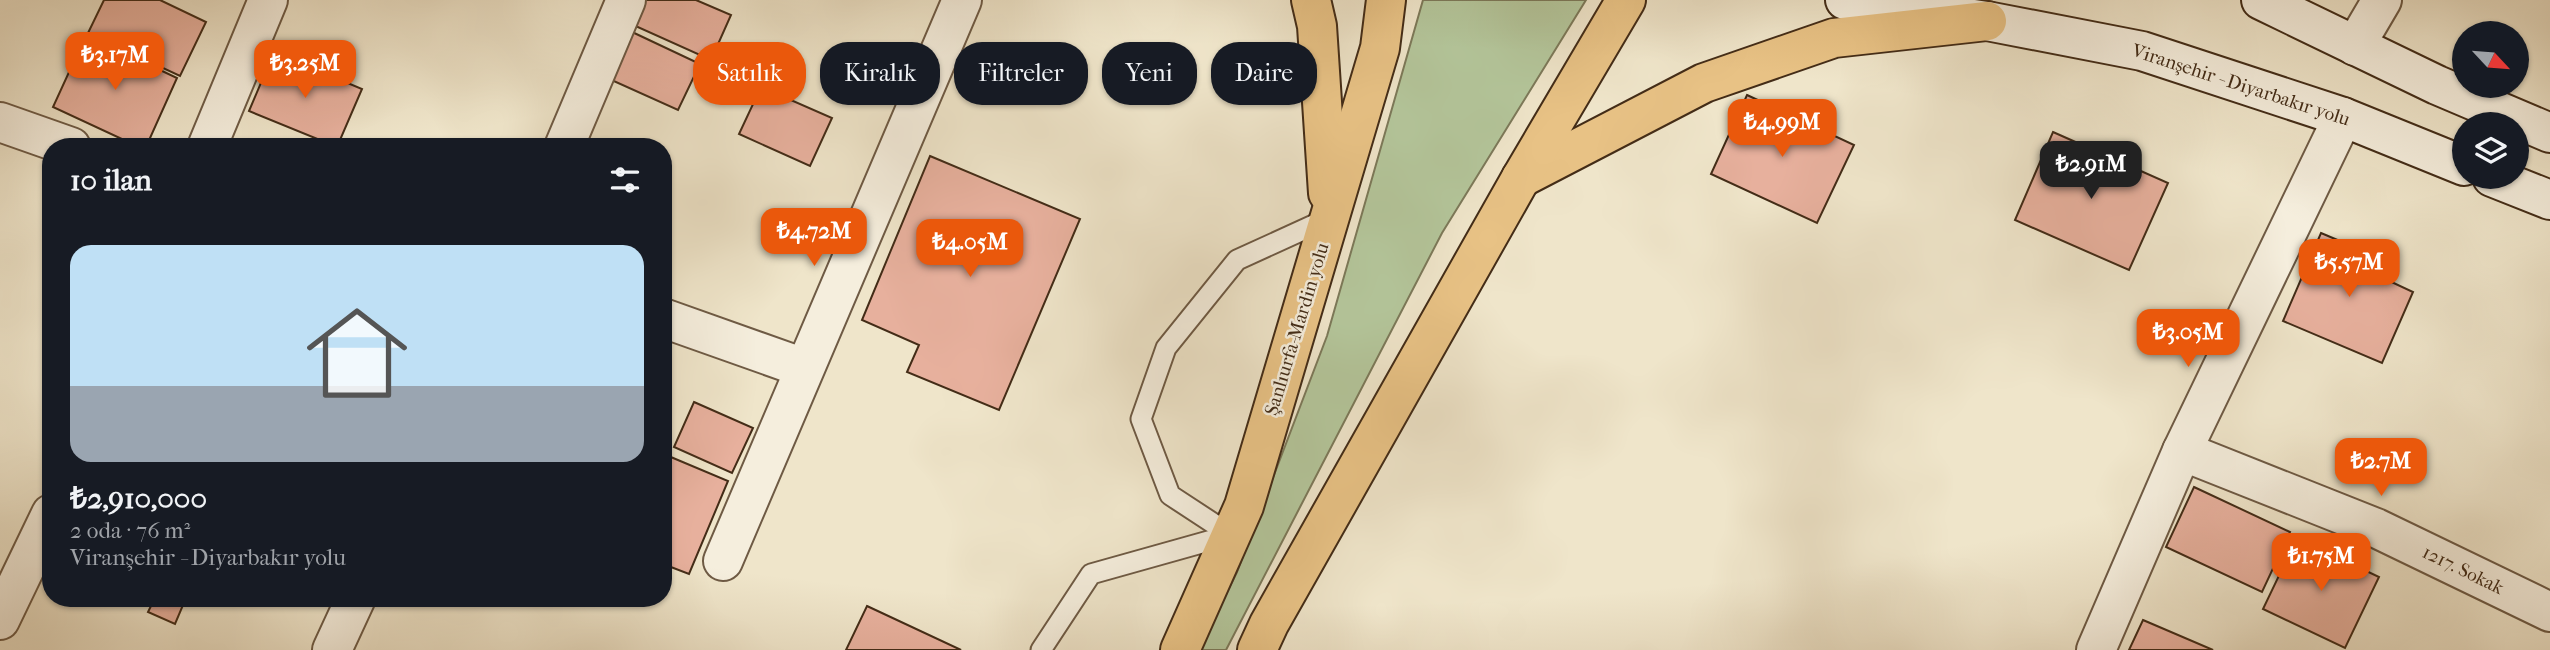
<!DOCTYPE html>
<html lang="tr">
<head>
<meta charset="utf-8">
<style>
  body { margin:0; font-family:"IM FELL French Canon",serif; background:#20242c; color:#f1f3f6; height:100vh; display:flex; flex-direction:column; font-size:26px; white-space:nowrap }
  * { box-sizing:border-box; margin:0 }
  p { font-size:23px; color:#9ea1a6 }
  .icon { flex:none; width:38px; height:38px; fill:none; stroke:currentColor; stroke-width:2; stroke-linecap:round; stroke-linejoin:round }
  .map { position:relative; flex:1; overflow:hidden }
  .sheet { position:absolute; left:42px; top:138px; width:630px; height:469px; display:flex; flex-direction:column; background:#171b24; border-radius:28px; box-shadow:0 2px 5px #0004 }
  .sheet>* { flex:none }
  .banner { position:absolute; left:693px; top:42px; width:665px; height:63px; display:flex; gap:14px }
  .needle { width:46px; rotate:116deg }
  .buttons { position:absolute; left:2452px; top:21px; display:grid; gap:14px }
  .buttons a { display:grid; place-items:center; width:77px; height:77px; border-radius:50%; background:#171b24; box-shadow:0 2px 5px #0004; font-size:35px }
  .price { position:absolute; translate:-50% -60px; padding:0 16px; border-radius:14px; background:#ea580c; color:#fff; font-size:23px; line-height:46px; filter:drop-shadow(0 2px 4px #0008) }
  .price::after { content:''; position:absolute; left:50%; top:42px; width:21px; height:16px; margin-left:-10px; background:inherit; clip-path:polygon(0 0,100% 0,50% 100%) }
  .price.selected { background:#222; color:#fff }
  ul { padding:0; list-style:none }
  li { display:grid; align-content:center; gap:14px; height:371px; padding:0 28px }
  li span { display:grid; place-items:center; height:217px; border-radius:21px; color:#555 }
  li>.icon { margin-inline-start:auto }
  span .icon { width:126px; height:126px; fill:#fffc; stroke-width:1 }
  li b { font-size:30px }
  h2 { display:flex; justify-content:space-between; align-items:center; height:84px; padding:0 28px; font-size:30px }
  .chip { padding:0 24px; border-radius:28px; background:#171b24; box-shadow:0 2px 5px #0004; font-size:24px; line-height:63px }
  .chip.selected { background:#ea580c; color:#fff }
  .map>svg:first-child { display:block }
</style>
</head>
<body>
<div class="map">
<svg width="2550" height="650" viewBox="0 0 2550 650">
  <rect width="100%" height="100%" fill="#efe5ca"/>
  <filter id="stains"><feTurbulence type="fractalNoise" baseFrequency=".00286" numOctaves="4"/><feColorMatrix values="0 0 0 0 .2 0 0 0 0 .09 0 0 0 0 .02 0 0 0 .5 -.17"/></filter>
  <radialGradient id="worn" r=".72"><stop offset=".6" stop-color="#630" stop-opacity="0"/><stop offset="1" stop-color="#630" stop-opacity=".3"/></radialGradient>
  <polygon fill="#b4c69b" stroke="#7c7959" stroke-width="2" points="1423,0 1586,0 1442,233 1226,650 1199,650 1237,572 1327,336"/>
  <g fill="#e7b09d" stroke="#432c17" stroke-width="2">
    <polygon points="104,0 160,0 206,22 180,76 88,33"/>
    <polygon points="642,0 696,0 731,15 711,60 631,24"/>
    <polygon points="630,31 700,64 678,110 607,78"/>
    <polygon points="86,35 177,78 146,147 139,147 53,107"/>
    <polygon points="274,52 362,89 337,147 249,111"/>
    <polygon points="761,87 832,118 810,166 739,134"/>
    <polygon points="1747,95 1854,145 1817,223 1711,174"/>
    <polygon points="2053,132 2168,183 2129,270 2015,220"/>
    <polygon points="930,156 1080,219 999,410 907,372 919,345 862,320"/>
    <polygon points="2321,233 2392,263 2385,279 2413,292 2382,363 2283,321"/>
    <polygon points="694,402 753,428 732,473 674,447"/>
    <polygon points="666,455 728,481 689,574 663,564 663,461"/>
    <polygon points="2194,487 2290,532 2262,592 2166,547"/>
    <polygon points="2297,538 2379,577 2345,648 2263,609"/>
    <polygon points="133,598 186,598 175,624 148,612 151,606"/>
    <polygon points="867,606 961,650 846,650"/>
    <polygon points="2143,620 2213,650 2129,650"/>
  </g>
  <g fill="none" stroke-linecap="round" stroke-linejoin="round">
    <g stroke="#6e5a44" stroke-width="23">
      <g id="service">
        <polyline points="1231,535 1170,495 1141,419 1166,348 1237,260 1329,218"/>
        <polyline points="1041,650 1091,574 1230,535"/>
      </g>
    </g>
    <g stroke="#6e5a44" stroke-width="42">
      <g id="minor">
        <polyline points="2355,46 2382,0"/>
        <polyline points="0,122 71,147"/>
        <polyline points="207,147 268,0"/>
        <polyline points="564,147 626,0"/>
        <polyline points="663,318 804,368"/>
        <polyline points="2182,451 2376,528 2550,612"/>
        <polyline points="723,561 962,0"/>
        <polyline points="0,620 51,514"/>
        <polyline points="332,650 356,598"/>
        <polyline points="2096,650 2182,451 2343,117"/>
      </g>
    </g>
    <g stroke="#432c17" stroke-width="42">
      <g id="secondary">
        <polyline points="1845,0 1987,21 2142,51 2343,117 2464,166"/>
        <polyline points="2261,0 2437,85 2550,133"/>
        <polyline points="2492,177 2550,200"/>
      </g>
    </g>
    <g stroke="#432c17" stroke-width="42">
      <g id="trunk">
        <polyline points="1311,0 1317,26 1328,193"/>
        <polyline points="1521,178 1704,83 1834,38 1987,21"/>
        <polyline points="1180,650 1244,506 1380,48 1386,0"/>
        <polyline points="1257,650 1269,624 1521,178 1626,0"/>
      </g>
    </g>
    <use href="#service" stroke="#f5eedd" stroke-width="19"/>
    <use href="#minor" stroke="#f5eedd" stroke-width="38"/>
    <use href="#secondary" stroke="#f5eedd" stroke-width="38"/>
    <use href="#trunk" stroke="#e8c285" stroke-width="38"/>
  </g>
  <g text-anchor="middle" dominant-baseline="central" stroke-width="5" stroke-linejoin="round" paint-order="stroke">
    <g font-size="19" fill="#432c17" stroke="#f5eedd">
      <text transform="translate(2241 85) rotate(18)">Viranşehir - Diyarbakır yolu</text>
      <text transform="translate(1297 329) rotate(-73)">Şanlıurfa-Mardin yolu</text>
      <text transform="translate(2463 570) rotate(26)">1217. Sokak</text>
    </g>
  </g>
  <rect width="100%" height="100%" filter="url(#stains)"/>
  <rect width="100%" height="100%" fill="url(#worn)"/>
</svg>
<div class="buttons">
<a><svg class="needle" viewBox="-14 -14 28 28"><path d="M0-13l5 13h-10z" fill="#e53935"/><path d="M0 13l5-13h-10z" fill="#9ea1a6"/></svg></a>
<a><svg class="icon" aria-label="layers" viewBox="0 0 24 24"><path d="M12 4l9 5-9 5-9-5zM3 14l9 5 9-5"/></svg></a>
</div>
<b class="price" style="left:115px;top:92px">₺3.17M</b>
<b class="price" style="left:305px;top:100px">₺3.25M</b>
<b class="price" style="left:1782px;top:159px">₺4.99M</b>
<b class="price selected" style="left:2091px;top:201px">₺2.91M</b>
<b class="price" style="left:814px;top:268px">₺4.72M</b>
<b class="price" style="left:970px;top:279px">₺4.05M</b>
<b class="price" style="left:2349px;top:299px">₺5.57M</b>
<b class="price" style="left:2188px;top:369px">₺3.05M</b>
<b class="price" style="left:2381px;top:498px">₺2.7M</b>
<b class="price" style="left:2321px;top:593px">₺1.75M</b>
<div class="banner">
<a class="chip selected">Satılık</a>
<a class="chip">Kiralık</a>
<a class="chip">Filtreler</a>
<a class="chip">Yeni</a>
<a class="chip">Daire</a>
</div>
<section class="sheet">
<h2>10 ilan<svg class="icon" aria-label="filters" viewBox="0 0 24 24"><path d="M4 7h16M4 17h16"/><circle cx="9" cy="7" r="2"/><circle cx="15" cy="17" r="2"/></svg></h2>
<ul>
<li><span style="background:linear-gradient(#bfe0f5 65%,#9aa5b1 0)"><svg class="icon" aria-label="home" viewBox="0 0 24 24"><path d="M3 11l9-7 9 7M6 9v11h12V9"/></svg></span><div><b>₺2,910,000</b><p>2 oda · 76 m²</p><p>Viranşehir - Diyarbakır yolu</p></div></li>
</ul>
</section>
</div>
</body>
</html>
